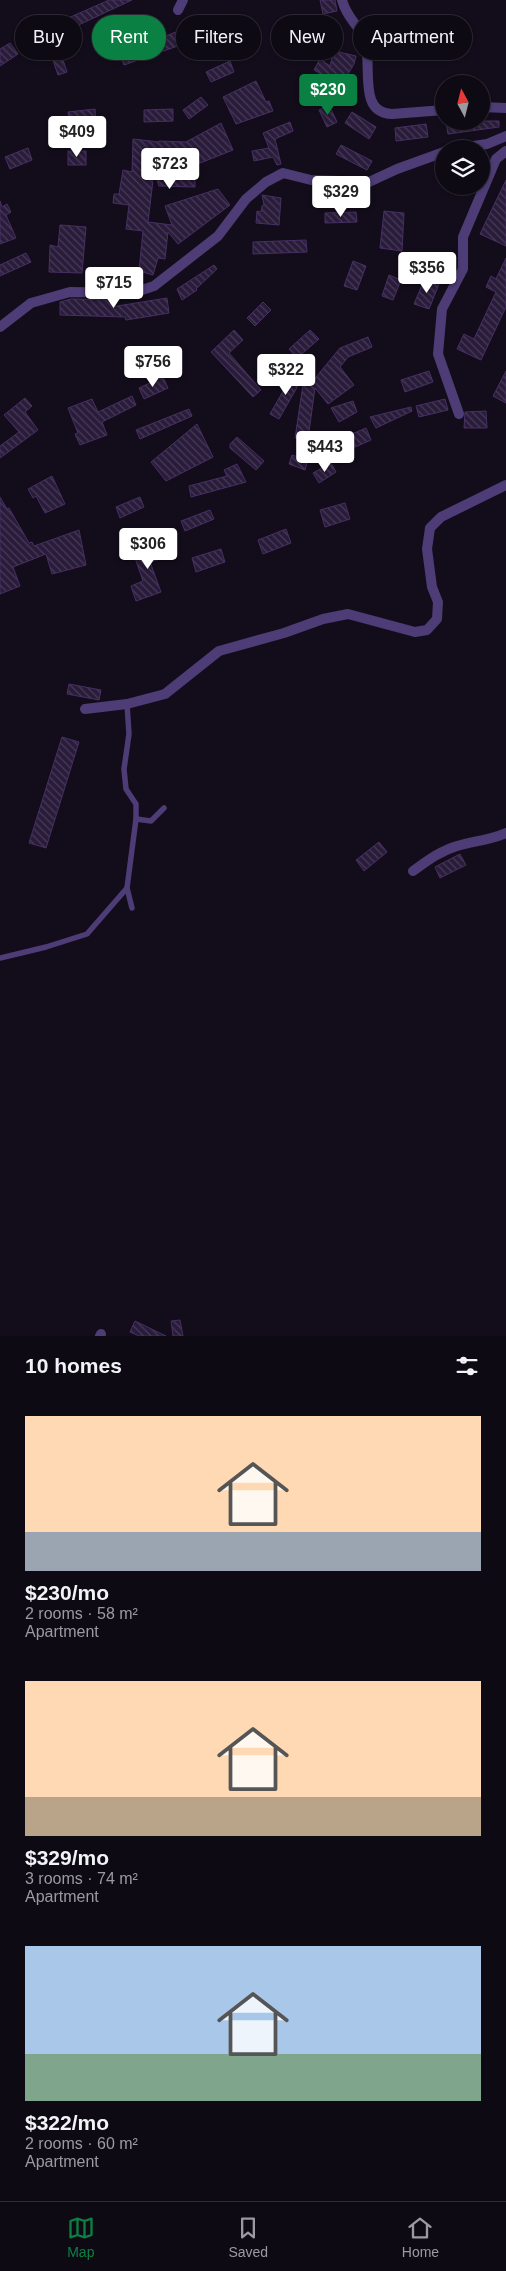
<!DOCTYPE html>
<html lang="en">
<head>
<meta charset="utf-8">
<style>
  body { margin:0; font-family:Arial,sans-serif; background:#17131d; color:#f1f3f6; height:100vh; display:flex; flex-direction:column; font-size:19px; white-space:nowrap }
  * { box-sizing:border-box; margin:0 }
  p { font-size:16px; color:#9b9aa0 }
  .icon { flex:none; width:28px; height:28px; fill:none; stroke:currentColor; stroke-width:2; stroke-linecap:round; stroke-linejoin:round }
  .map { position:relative; height:1336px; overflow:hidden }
  .panel { display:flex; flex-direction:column; background:#0e0a14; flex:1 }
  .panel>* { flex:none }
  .top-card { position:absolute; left:15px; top:15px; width:476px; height:45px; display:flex; gap:10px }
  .needle { width:32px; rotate:353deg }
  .controls { position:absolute; left:435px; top:75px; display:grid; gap:10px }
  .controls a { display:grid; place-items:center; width:55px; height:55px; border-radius:50%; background:#0e0a14; box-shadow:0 1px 4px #0004,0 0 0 1px #2e2b34; font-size:25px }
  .price { position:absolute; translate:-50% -42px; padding:0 11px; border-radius:5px; background:#fff; color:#222; font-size:16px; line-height:32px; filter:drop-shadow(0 1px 2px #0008) }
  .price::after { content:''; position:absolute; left:50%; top:30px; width:15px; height:11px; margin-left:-8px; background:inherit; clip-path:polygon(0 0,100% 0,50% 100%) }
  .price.active { background:#0b8043; color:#fff }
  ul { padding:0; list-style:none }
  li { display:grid; align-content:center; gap:10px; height:265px; padding:0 25px }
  li span { display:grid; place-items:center; height:155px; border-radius:0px; color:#555 }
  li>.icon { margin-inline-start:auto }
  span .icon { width:90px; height:90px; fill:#fffc; stroke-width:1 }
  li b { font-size:21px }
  h2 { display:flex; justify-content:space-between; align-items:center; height:60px; padding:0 25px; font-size:21px }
  .chip { padding:0 18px; border-radius:22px; background:#0e0a14; box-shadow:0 1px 4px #0004,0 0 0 1px #2e2b34; font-size:18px; line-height:45px }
  .chip.active { background:#0b8043; color:#fff }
  .tabs { display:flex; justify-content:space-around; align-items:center; height:70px; border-top:1px solid #2e2b34; background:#0e0a14; font-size:14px; color:#9b9aa0 }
  .tabs a { display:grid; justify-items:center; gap:2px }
  .tabs .active { color:#0b8043 }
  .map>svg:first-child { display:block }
</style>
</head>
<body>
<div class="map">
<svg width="506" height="1336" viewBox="0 0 506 1336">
  <defs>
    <pattern id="building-back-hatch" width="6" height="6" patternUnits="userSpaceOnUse" patternTransform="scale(1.25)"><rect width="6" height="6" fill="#291b3a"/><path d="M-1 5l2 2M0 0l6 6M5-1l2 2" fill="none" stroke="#483b57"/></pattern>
  </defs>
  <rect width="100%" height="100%" fill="#130d1b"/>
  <g fill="url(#building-back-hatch)" stroke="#472f63">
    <polygon points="109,0 132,0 70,29 66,19"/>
    <polygon points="320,0 335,0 337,11 323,14"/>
    <polygon points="222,15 226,25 207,33 202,23"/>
    <polygon points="181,30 186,43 124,65 120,54"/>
    <polygon points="381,31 383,52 374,53 368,32"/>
    <polygon points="10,43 18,54 0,66 0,49"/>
    <polygon points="334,51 356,56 354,64 341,86 314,70 320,59 330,66"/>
    <polygon points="61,54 67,72 58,75 52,57"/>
    <polygon points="230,61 234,72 211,82 206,72"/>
    <polygon points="256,81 266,102 269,101 273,111 236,124 223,97"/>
    <polygon points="201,97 208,105 189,119 183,110"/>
    <polygon points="329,105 337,122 327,127 319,110"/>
    <polygon points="95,109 96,123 70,124 68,112"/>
    <polygon points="173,109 173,121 144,122 144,110"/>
    <polygon points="352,112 376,127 369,139 345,123"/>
    <polygon points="446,121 499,121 499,127 448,134"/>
    <polygon points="290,122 293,131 275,139 281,164 277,165 273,157 254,161 252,151 269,148 263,133"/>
    <polygon points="221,123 233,150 195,165 195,187 159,186 154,172 148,222 172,225 165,206 218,189 230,205 178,244 168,232 165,259 158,258 153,275 139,271 143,231 126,229 129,205 113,203 114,194 119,194 123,170 132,172 133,139 159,142 159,141 186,142"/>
    <polygon points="426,124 428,137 396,141 395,128"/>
    <polygon points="341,145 372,161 367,170 336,154"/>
    <polygon points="28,148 32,160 10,169 5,157"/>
    <rect x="68" y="151" width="18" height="14"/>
    <polygon points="506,180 506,246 480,234"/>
    <polygon points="262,195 281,198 279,225 256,223 257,211 261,212 262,206 264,205"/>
    <polygon points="0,201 2,207 7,204 11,212 6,215 16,238 0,244"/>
    <polygon points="384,211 404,213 402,251 380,248"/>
    <polygon points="356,212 357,222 325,223 325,213"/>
    <polygon points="60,225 86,227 82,273 49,272 50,245 58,247"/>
    <polygon points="306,240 307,252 253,254 253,242"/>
    <polygon points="26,253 31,262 0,276 0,265"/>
    <polygon points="506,258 506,307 481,360 457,349 464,334 474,339 496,292 486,287 491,276 496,279"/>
    <polygon points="353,261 366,266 357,290 344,286"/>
    <polygon points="214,265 217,269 196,289 197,290 182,300 177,289"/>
    <polygon points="389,275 401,280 393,300 382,296"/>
    <polygon points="425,278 439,284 429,309 414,304"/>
    <polygon points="167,298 169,313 126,320 125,317 60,315 60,302 71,299 111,300 111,307"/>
    <polygon points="263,302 271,310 255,326 247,318"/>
    <polygon points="234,330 243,340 229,353 261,390 253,397 211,352"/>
    <polygon points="310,330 319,339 297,358 289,349"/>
    <polygon points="368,337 372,347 348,357 340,367 354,385 328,404 315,388 308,439 295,438 304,378 312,382 340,348"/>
    <polygon points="429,371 433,382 405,392 401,380"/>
    <polygon points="506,371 506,403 493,396"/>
    <polygon points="294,372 303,377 279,419 270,414"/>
    <polygon points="163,377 168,388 144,399 139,388"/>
    <polygon points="132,396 136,405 102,422 107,435 80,445 75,434 78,433 68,408 92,399 98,412"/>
    <polygon points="25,398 32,406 25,412 38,430 0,458 0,446 19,432 4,415"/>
    <polygon points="445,399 448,410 419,417 416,406"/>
    <polygon points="353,401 357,412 339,422 331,408"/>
    <polygon points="411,407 412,411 376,428 370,417"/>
    <polygon points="189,409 192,416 140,439 136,430"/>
    <polygon points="486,411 487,428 464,428 465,412"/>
    <polygon points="197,424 213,457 166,481 151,462"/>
    <polygon points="366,428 371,440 346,451 340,439"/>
    <polygon points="237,437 264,461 256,470 230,448 230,444"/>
    <polygon points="292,455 308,460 305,470 289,464"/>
    <polygon points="331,463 336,472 319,483 313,473"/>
    <polygon points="237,464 246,482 191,497 189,486 227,476 224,470"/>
    <polygon points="52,476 65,504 45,513 36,496 33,498 28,489"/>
    <polygon points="0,497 7,509 9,508 29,543 32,542 34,546 79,530 86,565 52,574 46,554 13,567 20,586 0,594"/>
    <polygon points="140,497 144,507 120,518 116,507"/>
    <polygon points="345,503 350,519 325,527 320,510"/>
    <polygon points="210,510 214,519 185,531 181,521"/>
    <polygon points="286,529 291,543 263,554 258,540"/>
    <polygon points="164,541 169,556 150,562 161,592 136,601 131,586 143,581 133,552"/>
    <polygon points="221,549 225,562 196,572 192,558"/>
    <polygon points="69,684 101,690 99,700 67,694"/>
    <polygon points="62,737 79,742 46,848 29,843"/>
    <polygon points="379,842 387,852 364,871 356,860"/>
    <polygon points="460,854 466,865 440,878 435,867"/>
    <polygon points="180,1320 183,1336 173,1336 171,1321"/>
    <polygon points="135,1321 166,1336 139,1336 130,1332"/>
  </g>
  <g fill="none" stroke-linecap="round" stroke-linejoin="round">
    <g stroke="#4d3c75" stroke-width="5.5">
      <polyline points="136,819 151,821 164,808"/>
      <polyline points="127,888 132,908"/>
      <polyline points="0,958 46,947 87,934 127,888 136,819 136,804 126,789 124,769 129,734 127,704"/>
    </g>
    <g stroke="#4d3c75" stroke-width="10">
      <path d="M342,0C346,16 356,23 363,36C375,60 355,113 392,114L444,110"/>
      <polyline points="178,10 183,0"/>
      <polyline points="481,107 506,108"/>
      <polyline points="454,149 487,144 506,136"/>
      <polyline points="0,327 31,303 70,292 133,293 154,286 218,236 246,199 266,182 283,173 311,180 369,182 397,169 444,152"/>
      <polyline points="459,414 438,354 442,309 463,269 463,237 496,159 506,151"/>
      <polyline points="85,709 127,704 165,694 219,651 284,633 323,619 348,614 415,632 427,630 437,619 438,602 432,587 427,549 430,528 441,517 506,485"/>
      <path d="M413,871C427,861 440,851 457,846C474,841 490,840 506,833"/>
      <polyline points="100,1336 101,1334"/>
    </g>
  </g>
</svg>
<div class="controls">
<a><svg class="needle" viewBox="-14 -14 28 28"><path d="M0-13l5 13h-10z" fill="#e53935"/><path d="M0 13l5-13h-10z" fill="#9b9aa0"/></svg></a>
<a><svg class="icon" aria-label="layers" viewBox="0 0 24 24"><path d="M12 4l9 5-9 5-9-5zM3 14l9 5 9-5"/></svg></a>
</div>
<b class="price active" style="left:328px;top:116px">$230</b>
<b class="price" style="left:77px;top:158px">$409</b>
<b class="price" style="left:170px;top:190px">$723</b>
<b class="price" style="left:341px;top:218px">$329</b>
<b class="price" style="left:427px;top:294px">$356</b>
<b class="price" style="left:114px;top:309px">$715</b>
<b class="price" style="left:153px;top:388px">$756</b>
<b class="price" style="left:286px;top:396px">$322</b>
<b class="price" style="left:325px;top:473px">$443</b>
<b class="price" style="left:148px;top:570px">$306</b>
<div class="top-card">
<a class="chip">Buy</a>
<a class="chip active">Rent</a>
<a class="chip">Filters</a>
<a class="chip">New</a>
<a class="chip">Apartment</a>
</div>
</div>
<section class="panel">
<h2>10 homes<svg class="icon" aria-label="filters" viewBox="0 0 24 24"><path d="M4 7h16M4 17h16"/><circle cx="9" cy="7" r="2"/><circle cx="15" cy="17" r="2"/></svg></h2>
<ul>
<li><span style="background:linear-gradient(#ffd9b3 75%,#9aa5b1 0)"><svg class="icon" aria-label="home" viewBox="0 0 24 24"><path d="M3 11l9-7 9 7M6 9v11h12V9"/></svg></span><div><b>$230/mo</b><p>2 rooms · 58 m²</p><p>Apartment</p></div></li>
<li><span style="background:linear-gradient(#ffd9b3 75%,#b9a48a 0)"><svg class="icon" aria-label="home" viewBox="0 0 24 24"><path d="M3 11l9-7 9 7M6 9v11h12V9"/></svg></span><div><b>$329/mo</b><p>3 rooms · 74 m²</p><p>Apartment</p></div></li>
<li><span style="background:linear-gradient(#a9c7e8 70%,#7fa58c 0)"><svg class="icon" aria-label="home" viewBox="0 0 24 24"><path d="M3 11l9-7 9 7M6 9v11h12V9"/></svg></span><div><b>$322/mo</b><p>2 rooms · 60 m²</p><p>Apartment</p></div></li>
</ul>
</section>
<nav class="tabs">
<a class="active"><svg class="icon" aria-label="map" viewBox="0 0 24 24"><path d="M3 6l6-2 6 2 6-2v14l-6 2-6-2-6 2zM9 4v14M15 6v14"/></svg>Map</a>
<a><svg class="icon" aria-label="saved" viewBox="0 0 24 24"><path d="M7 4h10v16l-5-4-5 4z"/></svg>Saved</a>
<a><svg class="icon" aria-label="home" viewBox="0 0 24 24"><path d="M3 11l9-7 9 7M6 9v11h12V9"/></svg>Home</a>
</nav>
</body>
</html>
